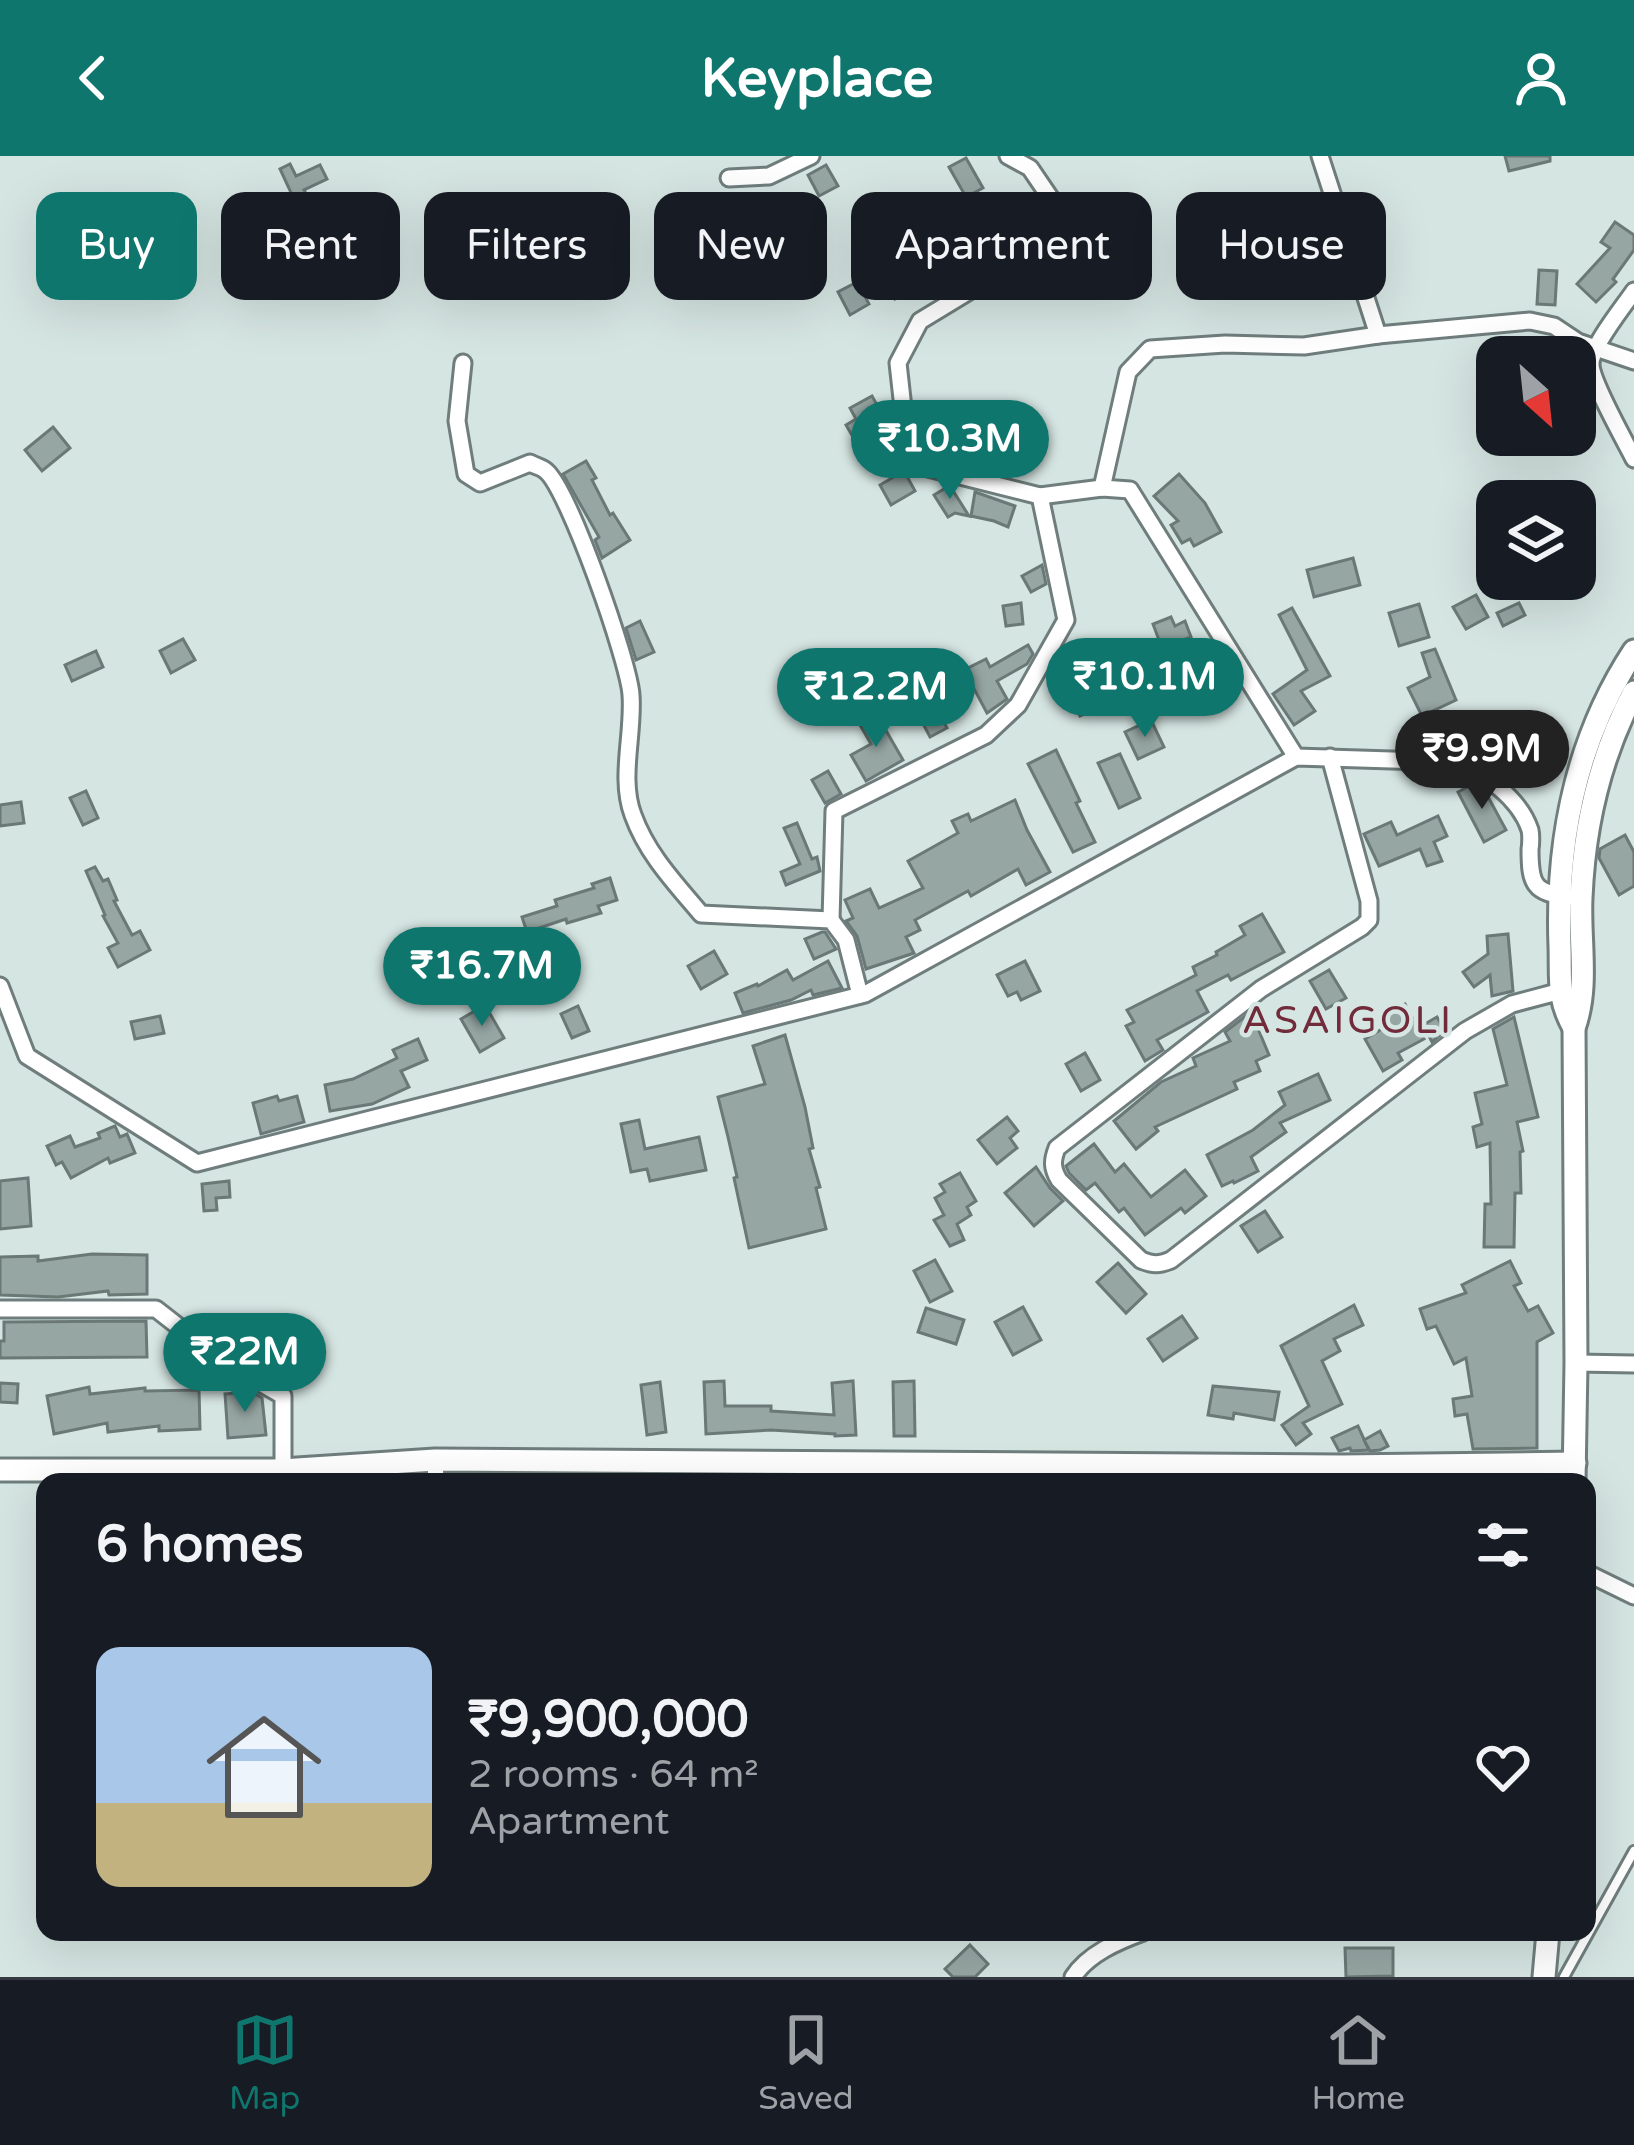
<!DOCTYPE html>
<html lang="en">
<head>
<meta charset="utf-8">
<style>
  body { margin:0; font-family:"Varela Round",sans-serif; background:#242831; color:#f1f3f6; height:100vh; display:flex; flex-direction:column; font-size:45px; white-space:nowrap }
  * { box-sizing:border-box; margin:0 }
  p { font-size:39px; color:#9ea1a6 }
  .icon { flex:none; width:66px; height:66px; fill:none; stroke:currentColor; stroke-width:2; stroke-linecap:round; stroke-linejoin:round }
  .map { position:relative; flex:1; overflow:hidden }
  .sheet { position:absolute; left:36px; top:1317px; width:1560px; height:468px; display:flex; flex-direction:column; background:#171b24; border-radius:24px; box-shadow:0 12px 48px #0002 }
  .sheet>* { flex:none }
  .top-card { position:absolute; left:36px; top:36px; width:1563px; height:108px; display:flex; gap:24px }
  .needle { width:78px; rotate:153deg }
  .tools { position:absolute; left:1476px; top:180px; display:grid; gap:24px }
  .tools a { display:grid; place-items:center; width:120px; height:120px; border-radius:24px; background:#171b24; box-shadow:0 12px 48px #0002; font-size:60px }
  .price { position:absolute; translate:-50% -102px; padding:0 27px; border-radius:42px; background:#0f766e; color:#fff; font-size:39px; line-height:78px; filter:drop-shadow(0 3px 6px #0008) }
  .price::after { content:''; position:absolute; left:50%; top:72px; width:36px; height:27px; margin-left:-18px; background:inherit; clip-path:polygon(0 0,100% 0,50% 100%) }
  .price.active { background:#222; color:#fff }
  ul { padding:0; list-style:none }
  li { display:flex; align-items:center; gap:36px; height:300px; padding:0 60px }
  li+li { border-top:3px solid #363941 }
  li span { display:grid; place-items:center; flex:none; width:336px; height:240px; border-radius:24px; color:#555 }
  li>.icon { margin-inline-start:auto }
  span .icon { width:144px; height:144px; fill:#fffc; stroke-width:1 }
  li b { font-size:51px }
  h2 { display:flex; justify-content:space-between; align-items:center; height:144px; padding:0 60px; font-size:51px }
  .chip { padding:0 42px; border-radius:24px; background:#171b24; box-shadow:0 12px 48px #0002; font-size:42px; line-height:108px }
  .chip.active { background:#0f766e; color:#fff }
  header { display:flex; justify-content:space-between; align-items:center; height:156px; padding:0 60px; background:#0f766e; color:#fff; font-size:54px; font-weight:800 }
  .menu { display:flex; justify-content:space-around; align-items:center; height:168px; border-top:3px solid #363941; background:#171b24; font-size:33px; color:#9ea1a6 }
  .menu a { display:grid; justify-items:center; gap:6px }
  .menu .active { color:#0f766e }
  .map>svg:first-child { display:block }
</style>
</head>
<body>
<header><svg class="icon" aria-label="back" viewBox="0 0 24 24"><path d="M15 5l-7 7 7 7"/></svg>Keyplace<svg class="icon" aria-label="person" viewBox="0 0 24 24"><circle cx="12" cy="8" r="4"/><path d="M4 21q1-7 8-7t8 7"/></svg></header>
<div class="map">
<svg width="1634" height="1821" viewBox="0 0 1634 1821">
  <rect width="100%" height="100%" fill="#d5e5e2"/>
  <g fill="#96a6a3" stroke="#6a7876" stroke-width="3">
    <polygon points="1505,0 1550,0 1550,5 1509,15"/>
    <polygon points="966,2 983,32 966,41 949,11"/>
    <polygon points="290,8 296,20 320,9 327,23 304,34 323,69 297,82 287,63 300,56 280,13"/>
    <polygon points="826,9 838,30 819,40 808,19"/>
    <polygon points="1615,66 1634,79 1634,94 1613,123 1616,126 1596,146 1577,128 1610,92 1601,86"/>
    <polygon points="567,69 579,89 541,112 529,91"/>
    <polygon points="1020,70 1027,83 1003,96 996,84"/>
    <polygon points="958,98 969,117 938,134 933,125 895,143 886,123 914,110 917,116"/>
    <polygon points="1539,114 1557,115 1555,149 1537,148"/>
    <polygon points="857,126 869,148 850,159 838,136"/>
    <polygon points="872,240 885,263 853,281 846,269 856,263 850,252"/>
    <polygon points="53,271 70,292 42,315 25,294"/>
    <polygon points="586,305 596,322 592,324 610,359 613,357 630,384 602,402 595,384 599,381 563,318"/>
    <polygon points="904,315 915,335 891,349 880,329"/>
    <polygon points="1179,318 1205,347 1221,376 1194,390 1190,383 1182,387 1171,369 1178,365 1154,340"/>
    <polygon points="949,330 950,330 969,360 955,357 948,361 934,339"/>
    <polygon points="975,336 1015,350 1008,371 994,365 971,360"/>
    <polygon points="1353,402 1360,429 1314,441 1307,414"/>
    <polygon points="1042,409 1046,428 1031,436 1022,420"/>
    <polygon points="1476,439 1488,461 1466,473 1453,451"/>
    <polygon points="1021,447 1023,468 1006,470 1003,450"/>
    <polygon points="1519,447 1525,459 1503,470 1497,457"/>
    <polygon points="1419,448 1429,481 1399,490 1389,457"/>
    <polygon points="1292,452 1330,520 1301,535 1315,555 1294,569 1273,538 1307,514 1279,459"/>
    <polygon points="1171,461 1175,470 1185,465 1191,481 1162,492 1153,468"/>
    <polygon points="640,465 654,496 636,504 626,472"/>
    <polygon points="183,483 195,504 171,517 160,495"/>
    <polygon points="1028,489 1033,498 1027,508 997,525 1007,543 987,557 964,514 986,503 990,511"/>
    <polygon points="1435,493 1456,544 1422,560 1408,532 1430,521 1422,497"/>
    <polygon points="96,495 103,511 72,525 65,509"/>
    <polygon points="1208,509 1210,521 1218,519 1221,533 1180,541 1176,515"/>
    <polygon points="1100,532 1107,548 1080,560 1073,545"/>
    <polygon points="936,553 947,572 930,581 920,562"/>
    <polygon points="877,559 903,604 866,625 851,599 871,588 860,569"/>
    <polygon points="1151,564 1164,591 1138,603 1125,576"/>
    <polygon points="1056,594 1080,645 1076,647 1095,686 1073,696 1028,608"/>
    <polygon points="1120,598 1140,642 1119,652 1098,607"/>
    <polygon points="828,615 841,638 825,647 812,624"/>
    <polygon points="1473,628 1486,637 1506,674 1484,686 1458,636"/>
    <polygon points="86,635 98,662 83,669 70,642"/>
    <polygon points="1015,644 1027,674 1050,716 1026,729 1018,713 971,740 968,735 915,764 920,774 906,781 914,797 866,813 857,780 846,765 853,762 845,744 870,733 879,752 923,732 908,705 958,677 952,665 968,658 971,665"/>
    <polygon points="21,646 24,667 0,670 0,649"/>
    <polygon points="1438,660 1447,680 1434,686 1442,705 1427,710 1420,693 1379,710 1364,678 1391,666 1397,679"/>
    <polygon points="797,667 812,703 817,701 820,715 786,729 781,716 800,708 784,672"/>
    <polygon points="1625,679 1634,696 1634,730 1619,739 1599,702 1600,693"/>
    <polygon points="95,711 103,725 108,723 117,744 114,745 132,779 140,775 150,794 118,811 108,792 118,787 103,760 105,759 86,715"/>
    <polygon points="610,722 617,744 598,750 601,757 567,767 566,763 527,776 522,761 557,750 555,744 594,732 592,728"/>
    <polygon points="1262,758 1284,796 1231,824 1228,819 1197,835 1208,856 1157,884 1163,894 1145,905 1126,870 1134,866 1127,854 1196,819 1193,811 1217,799 1216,796 1245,779 1240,770"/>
    <polygon points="822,776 825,776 836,793 814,803 805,783"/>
    <polygon points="1508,778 1513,835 1492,840 1490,819 1474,831 1463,816 1488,798 1487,780"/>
    <polygon points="714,795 727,818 701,833 688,810"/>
    <polygon points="828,805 842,832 813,839 811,834 791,844 743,857 735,837 757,828 758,830 787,814 793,824"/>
    <polygon points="1025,805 1040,835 1021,844 1017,836 1008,840 997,819"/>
    <polygon points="1329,814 1346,842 1326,853 1310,825"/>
    <polygon points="1405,848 1424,883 1398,897 1402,904 1383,915 1365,883 1387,870 1382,861"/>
    <polygon points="485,849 504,882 480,896 461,863"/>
    <polygon points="578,850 589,875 572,882 561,858"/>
    <polygon points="1251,856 1269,899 1256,905 1260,915 1234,926 1237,933 1155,971 1158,975 1136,993 1114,965 1161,926 1196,910 1193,902 1230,885 1225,876"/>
    <polygon points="160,860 164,877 135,883 131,866"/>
    <polygon points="1437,861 1445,875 1432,886 1423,869"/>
    <polygon points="1514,861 1538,961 1517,966 1523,995 1520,996 1521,1037 1515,1037 1514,1091 1484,1091 1485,1048 1491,1048 1490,987 1477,991 1473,971 1482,968 1475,937 1507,929 1493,873"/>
    <polygon points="785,879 805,951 813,992 809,993 820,1031 816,1032 826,1073 749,1092 734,1022 737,1021 728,981 718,941 765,928 753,890"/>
    <polygon points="418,883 427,904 401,915 409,931 372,948 330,955 325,929 353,923 397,902 393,894"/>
    <polygon points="1085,897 1100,924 1081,935 1066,908"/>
    <polygon points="1318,918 1330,944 1280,967 1286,976 1251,1001 1258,1015 1234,1027 1233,1025 1222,1030 1207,999 1253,974 1285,949 1279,936"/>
    <polygon points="277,940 279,945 297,940 304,966 261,978 253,947"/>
    <polygon points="1007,961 1018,975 1010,982 1017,992 997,1008 978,984"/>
    <polygon points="639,964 645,993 699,981 706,1014 650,1025 647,1013 631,1016 621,968"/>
    <polygon points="115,970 120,981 127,978 135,997 110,1007 108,1002 71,1022 62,1006 56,1009 47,990 70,980 75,991 100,982 98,977"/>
    <polygon points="1094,988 1115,1016 1124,1008 1151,1041 1185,1014 1206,1040 1185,1057 1181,1052 1145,1079 1124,1052 1119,1056 1095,1027 1086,1034 1069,1017 1066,1010"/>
    <polygon points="1036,1011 1050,1032 1063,1045 1034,1070 1005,1037"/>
    <polygon points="960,1017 976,1045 967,1051 971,1059 957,1068 964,1084 950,1090 934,1064 944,1059 935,1042 945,1036 940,1028"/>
    <polygon points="28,1022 31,1070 0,1073 0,1025"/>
    <polygon points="229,1025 230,1041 216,1042 217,1054 204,1055 202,1028"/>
    <polygon points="1265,1055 1282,1081 1258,1096 1241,1070"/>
    <polygon points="92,1098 147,1099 147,1138 109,1139 108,1135 58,1141 0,1139 0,1101 38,1100 38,1105"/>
    <polygon points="935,1104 952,1135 930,1146 914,1115"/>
    <polygon points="1510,1105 1521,1127 1514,1130 1528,1155 1538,1150 1553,1177 1537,1186 1537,1292 1473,1293 1467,1258 1455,1260 1453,1243 1472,1240 1466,1202 1454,1208 1436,1170 1427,1173 1420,1153 1466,1137 1462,1129"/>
    <polygon points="1118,1107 1146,1138 1126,1157 1097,1126"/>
    <polygon points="1354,1149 1363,1169 1334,1183 1340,1195 1322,1205 1342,1248 1303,1267 1311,1278 1296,1289 1282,1269 1309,1250 1281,1190"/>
    <polygon points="1023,1151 1041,1184 1013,1199 995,1166"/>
    <polygon points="926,1152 964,1164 956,1188 918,1176"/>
    <polygon points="1182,1160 1197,1182 1163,1205 1148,1183"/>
    <polygon points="146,1165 147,1201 0,1202 0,1185 4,1185 4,1166"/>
    <polygon points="724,1225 725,1250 771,1250 771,1255 834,1259 832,1227 853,1225 856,1279 835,1280 835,1278 771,1274 706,1278 704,1226"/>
    <polygon points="914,1225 915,1280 894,1280 893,1226"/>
    <polygon points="660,1226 666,1276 647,1279 641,1229"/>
    <polygon points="0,1227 18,1228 17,1247 0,1246"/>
    <polygon points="1213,1230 1279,1236 1274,1264 1234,1257 1233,1263 1208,1259"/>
    <polygon points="89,1231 90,1238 145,1232 145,1235 199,1234 200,1273 159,1275 159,1270 108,1276 107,1267 54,1278 47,1240"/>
    <polygon points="252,1236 262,1242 266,1279 228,1282 225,1238"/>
    <polygon points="1358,1270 1369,1294 1351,1295 1350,1292 1339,1295 1332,1282"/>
    <polygon points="1380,1275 1388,1290 1380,1294 1370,1295 1364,1284"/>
    <polygon points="970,1789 988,1808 975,1821 953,1821 945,1813"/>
    <polygon points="1345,1792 1393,1792 1393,1820 1346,1821"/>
  </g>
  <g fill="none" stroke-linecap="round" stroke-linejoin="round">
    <g stroke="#6f7e7c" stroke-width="14">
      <polyline id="lane" points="1564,1821 1634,1695"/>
    </g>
    <g stroke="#6f7e7c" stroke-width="21">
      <g id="street">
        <polyline points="1008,0 1030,12 1064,62 1047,88 920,165 898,207 904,261 916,309 1040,340 1102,332 1130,334 1296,601"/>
        <polyline points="1320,0 1378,179"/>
        <polyline points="729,22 769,20 811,0"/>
        <path d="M1634,135C1624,150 1591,190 1591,208C1591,225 1625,285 1634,303"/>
        <path d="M463,207L457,265L466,318L480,327L530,307C535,310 542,311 546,315C569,334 629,506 631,539C634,578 619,622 633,659C647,698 675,727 701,758L831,764L846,784L860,839"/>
        <polyline points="1102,332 1128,216 1150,193 1225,188 1304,190 1378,179 1530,165 1554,170 1578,186 1634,205"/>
        <path d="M1330,601L1369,745V764L1362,771L1261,833L1057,992C1052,1005 1052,1012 1059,1024L1141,1104C1153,1109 1159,1109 1171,1104L1465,875L1512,848L1561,835"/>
        <polyline points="831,764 834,655 986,579 1018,549 1066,464 1040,340"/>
        <path d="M0,830L27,900L197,1007L865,838L1296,601L1455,606C1484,616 1520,643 1530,674C1531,678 1531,688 1530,693C1530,728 1533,737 1570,741"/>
        <polyline points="0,1153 156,1153 224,1206 283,1240 283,1326"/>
        <polyline points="1576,1207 1634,1208"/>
        <polyline points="435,1304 436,1326"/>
        <polyline points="1587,1417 1634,1440"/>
        <path d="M1073,1821C1088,1798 1118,1785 1143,1776"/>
      </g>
    </g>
    <g stroke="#6f7e7c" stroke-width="27">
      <g id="secondary">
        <path d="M1574,872C1557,842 1561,824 1560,791C1556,687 1576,583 1634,495"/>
        <polyline points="0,1314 282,1314 435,1304 1342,1310 1575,1307"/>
        <path d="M1574,1326L1576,1207L1574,872C1589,831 1579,785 1581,742C1584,670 1600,600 1634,536"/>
        <polyline points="1544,1821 1548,1776"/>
      </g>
    </g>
    <use href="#lane" stroke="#fff" stroke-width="8"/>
    <use href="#street" stroke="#fff" stroke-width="15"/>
    <use href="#secondary" stroke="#fff" stroke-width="21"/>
  </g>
  <g text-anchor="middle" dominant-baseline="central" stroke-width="9" stroke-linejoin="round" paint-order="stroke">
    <g font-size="39" letter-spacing="3" fill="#712b3a" stroke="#d5e5e2">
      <text x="1348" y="864">ASAIGOLI</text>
    </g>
  </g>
</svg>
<div class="tools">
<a><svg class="needle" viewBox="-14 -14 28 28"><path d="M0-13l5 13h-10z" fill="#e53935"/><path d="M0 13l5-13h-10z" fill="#9ea1a6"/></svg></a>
<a><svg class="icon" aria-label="layers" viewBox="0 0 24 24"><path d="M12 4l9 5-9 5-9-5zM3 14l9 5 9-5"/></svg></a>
</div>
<b class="price" style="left:950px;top:346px">₹10.3M</b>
<b class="price" style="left:1145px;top:584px">₹10.1M</b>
<b class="price" style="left:876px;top:594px">₹12.2M</b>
<b class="price active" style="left:1482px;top:656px">₹9.9M</b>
<b class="price" style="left:482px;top:873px">₹16.7M</b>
<b class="price" style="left:245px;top:1259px">₹22M</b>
<div class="top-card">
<a class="chip active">Buy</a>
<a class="chip">Rent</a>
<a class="chip">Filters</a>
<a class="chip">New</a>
<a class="chip">Apartment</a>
<a class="chip">House</a>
</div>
<section class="sheet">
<h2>6 homes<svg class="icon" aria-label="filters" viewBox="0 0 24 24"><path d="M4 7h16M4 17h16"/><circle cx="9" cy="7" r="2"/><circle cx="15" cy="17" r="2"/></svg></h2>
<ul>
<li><span style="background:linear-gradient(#a9c7e8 65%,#c2b280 0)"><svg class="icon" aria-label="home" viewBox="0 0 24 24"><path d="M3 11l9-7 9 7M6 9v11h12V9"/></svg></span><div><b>₹9,900,000</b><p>2 rooms · 64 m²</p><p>Apartment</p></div><svg class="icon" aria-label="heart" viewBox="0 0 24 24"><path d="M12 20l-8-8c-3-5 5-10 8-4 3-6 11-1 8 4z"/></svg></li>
</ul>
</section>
</div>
<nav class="menu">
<a class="active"><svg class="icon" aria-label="map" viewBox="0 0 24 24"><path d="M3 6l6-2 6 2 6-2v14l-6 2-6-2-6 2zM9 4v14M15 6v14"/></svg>Map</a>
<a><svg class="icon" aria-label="saved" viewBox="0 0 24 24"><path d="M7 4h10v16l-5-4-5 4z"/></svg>Saved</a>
<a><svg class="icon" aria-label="home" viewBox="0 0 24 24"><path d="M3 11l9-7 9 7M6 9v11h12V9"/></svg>Home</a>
</nav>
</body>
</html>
